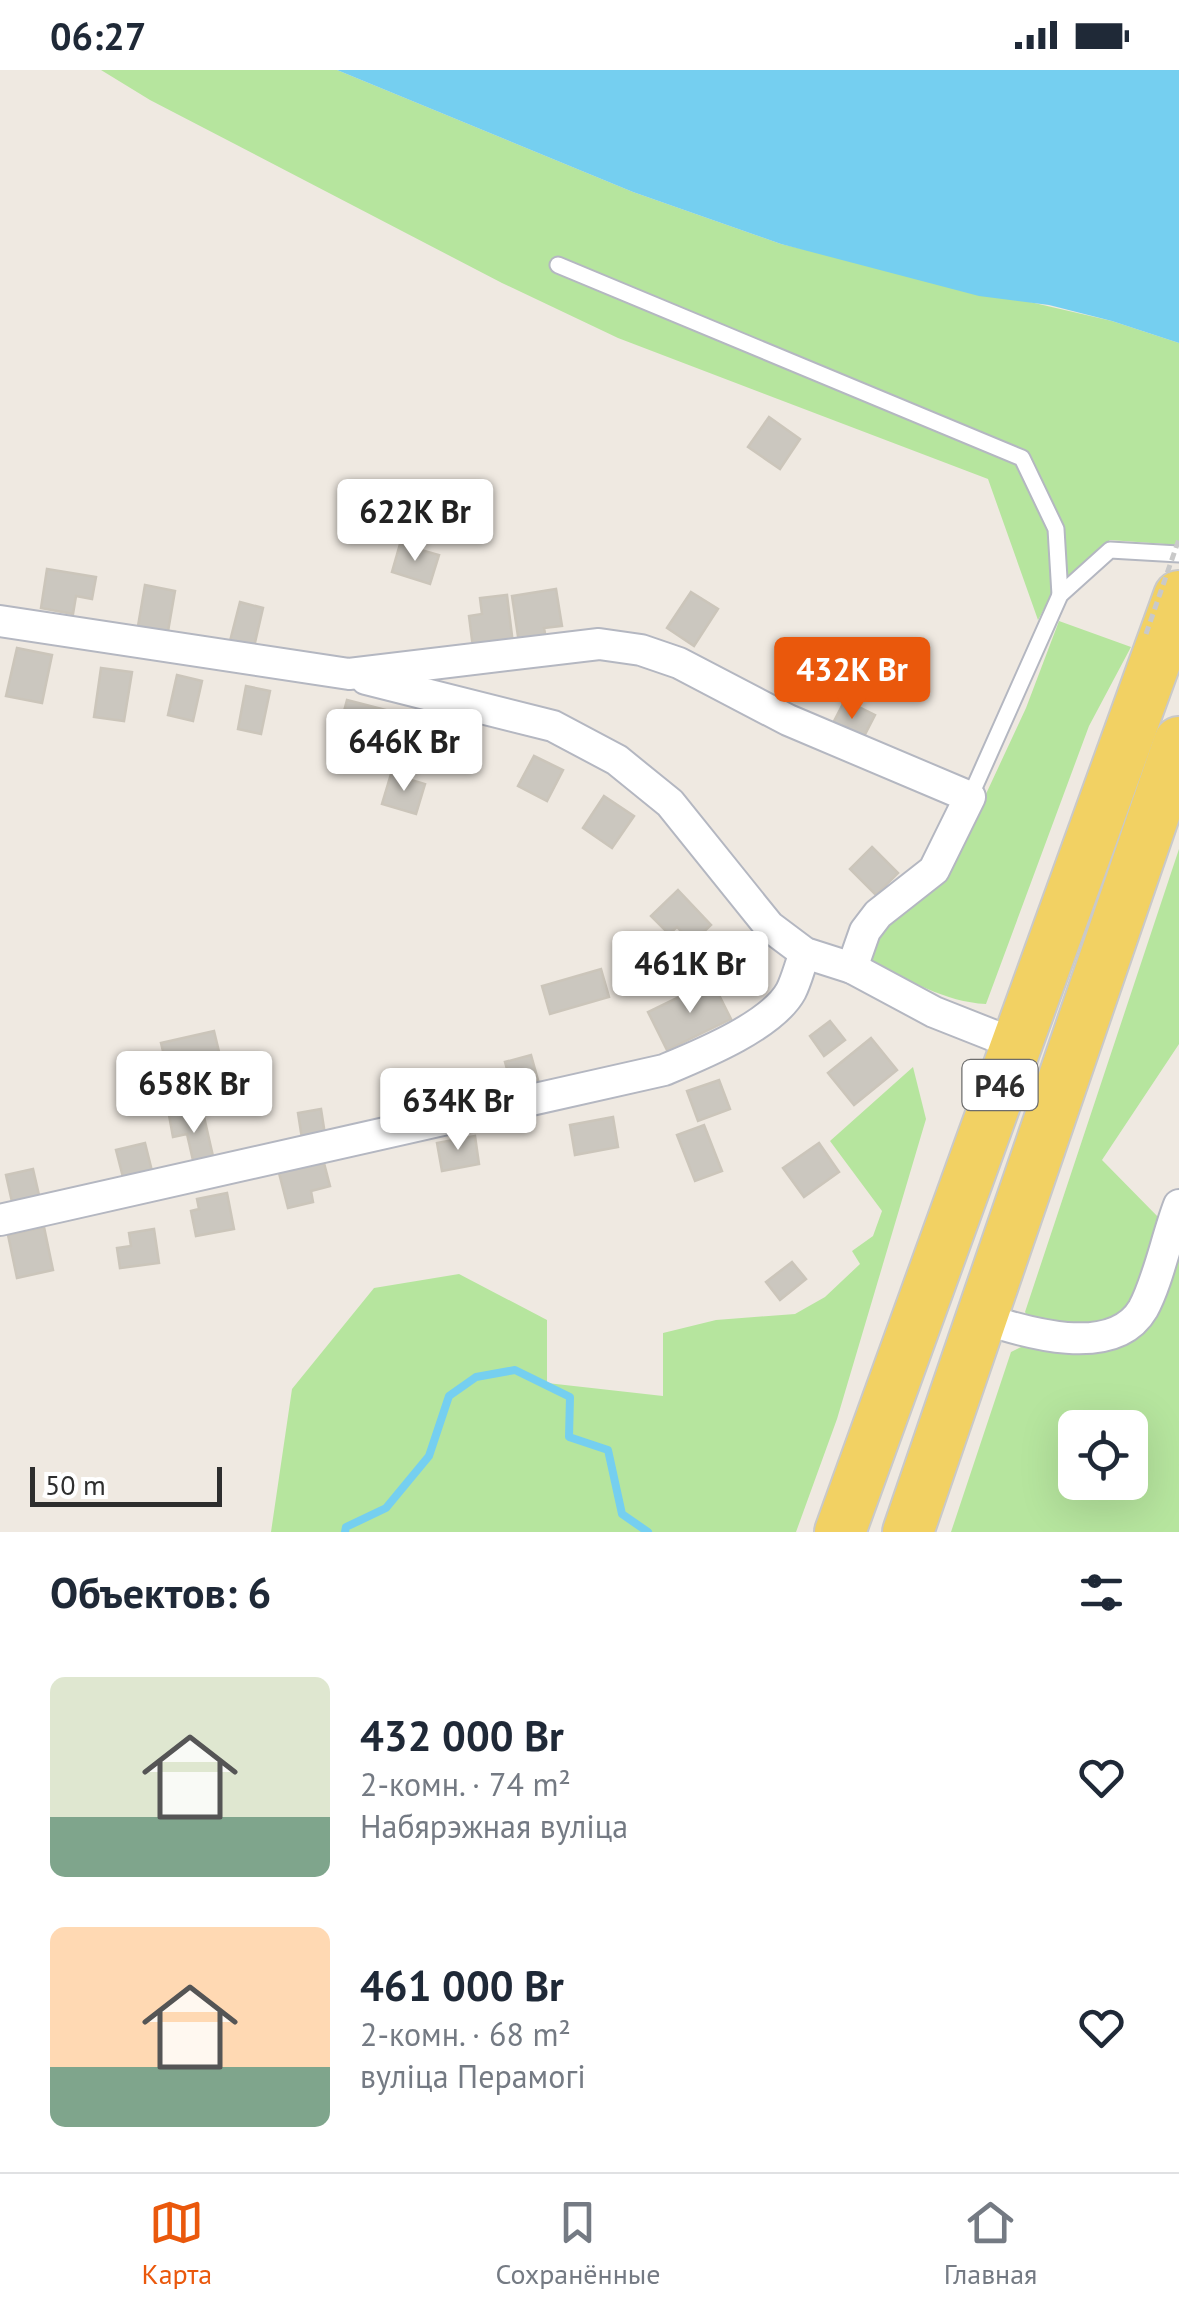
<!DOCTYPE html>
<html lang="ru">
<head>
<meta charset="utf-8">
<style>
  body { margin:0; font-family:"PT Sans",sans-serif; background:#f6f6f7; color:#1f2937; height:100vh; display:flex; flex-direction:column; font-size:38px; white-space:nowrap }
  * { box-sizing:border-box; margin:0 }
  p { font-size:32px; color:#747a83 }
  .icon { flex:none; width:55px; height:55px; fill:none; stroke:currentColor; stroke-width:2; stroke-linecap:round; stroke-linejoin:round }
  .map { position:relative; height:1462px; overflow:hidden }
  .drawer { display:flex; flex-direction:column; background:#fff; flex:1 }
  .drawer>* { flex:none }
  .controls { position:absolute; left:1058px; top:1340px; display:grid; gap:20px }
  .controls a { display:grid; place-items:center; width:90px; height:90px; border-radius:15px; background:#fff; box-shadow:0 10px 40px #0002; font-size:50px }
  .scale { position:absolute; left:30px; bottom:25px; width:192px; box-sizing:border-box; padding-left:10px; border:5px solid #2e2e2e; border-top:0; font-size:28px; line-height:35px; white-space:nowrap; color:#2e2e2e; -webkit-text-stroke:8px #fff; paint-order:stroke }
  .price { position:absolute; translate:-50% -85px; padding:0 22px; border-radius:10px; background:#fff; color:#222; font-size:32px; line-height:65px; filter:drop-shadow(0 2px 5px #0008) }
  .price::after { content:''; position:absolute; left:50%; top:60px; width:30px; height:22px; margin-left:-15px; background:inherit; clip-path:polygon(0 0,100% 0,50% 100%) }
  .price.active { background:#ea580c; color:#fff }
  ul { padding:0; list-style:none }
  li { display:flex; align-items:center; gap:30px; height:250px; padding:0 50px }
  li span { display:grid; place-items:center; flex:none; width:280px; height:200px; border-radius:15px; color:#555 }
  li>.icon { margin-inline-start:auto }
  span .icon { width:120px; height:120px; fill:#fffc; stroke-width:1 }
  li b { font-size:42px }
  h2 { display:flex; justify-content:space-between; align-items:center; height:120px; padding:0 50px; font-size:42px }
  .status { display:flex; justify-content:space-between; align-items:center; height:70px; padding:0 50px; background:#fff; direction:ltr }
  .status svg { height:28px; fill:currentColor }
  .dock { display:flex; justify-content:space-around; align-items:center; height:140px; border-top:2px solid #e0e1e3; background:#fff; font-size:28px; color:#747a83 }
  .dock a { display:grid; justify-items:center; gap:5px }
  .dock .active { color:#ea580c }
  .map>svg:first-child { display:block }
</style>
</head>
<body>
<div class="status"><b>06:27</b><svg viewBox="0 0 49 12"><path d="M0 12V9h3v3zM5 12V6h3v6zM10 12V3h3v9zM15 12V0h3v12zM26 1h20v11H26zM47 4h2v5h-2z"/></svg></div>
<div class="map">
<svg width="1179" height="1462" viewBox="0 0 1179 1462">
  <rect width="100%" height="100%" fill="#efe9e1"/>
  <g fill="#b6e59e" fill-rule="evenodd">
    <polygon points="101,0 337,0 633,122 781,174 1112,251 1179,273 1179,475 1110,470 1057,515 1038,550 988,409 618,268 502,213 150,30"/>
    <path d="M1059,551L1131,577L1089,656L986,934C945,932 909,910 873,892L872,877L880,862L945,812L1026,638Z"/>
    <path d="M1179,779V974L1102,1090L1160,1149C1149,1185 1139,1251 1093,1258C1074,1261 1048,1252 1029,1249L1025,1242Z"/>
    <polygon points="913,997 926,1049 837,1349 796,1462 271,1462 292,1319 374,1218 459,1204 547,1250 547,1313 663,1326 663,1263 716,1250 795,1244 825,1227 860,1194 852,1181 873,1166 882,1141 830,1071"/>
    <path d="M1179,1173V1462H951L1011,1282L1023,1276L1074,1282L1101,1278ZM1075,1358H1130V1412H1075Z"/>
  </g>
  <polygon fill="#75cff0" points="337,0 1179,0 1179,273 1112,251 1049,235 979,226 781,174 633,122"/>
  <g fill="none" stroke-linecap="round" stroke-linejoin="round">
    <polyline stroke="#75cff0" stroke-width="8" points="345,1462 346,1457 386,1438 429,1386 449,1326 476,1307 515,1300 570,1327 569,1367 608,1380 622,1444 648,1462"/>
  </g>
  <g fill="#cbc7bf" stroke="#cbc5ba" stroke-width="2.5">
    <polygon points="769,347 800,369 780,399 748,377"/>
    <polygon points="400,474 439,485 430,514 392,502"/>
    <polygon points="47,499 96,507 92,529 76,526 73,544 41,538"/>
    <polygon points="145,515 175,521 167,567 137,562"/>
    <polygon points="556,519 562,556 544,558 546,569 519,573 512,526"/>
    <polygon points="691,522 718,539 694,576 667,558"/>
    <polygon points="507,525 513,574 473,578 469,546 482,544 480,528"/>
    <polygon points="240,532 263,538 254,577 230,571"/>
    <polygon points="17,578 52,585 42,633 6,626"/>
    <polygon points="101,598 132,602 124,651 94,647"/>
    <polygon points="177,605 202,611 193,651 168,645"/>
    <polygon points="246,616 270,621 261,664 238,659"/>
    <polygon points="347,630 393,642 385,669 389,672 385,688 335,675"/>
    <polygon points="845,630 875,645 860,674 830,659"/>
    <polygon points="534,686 563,700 547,731 518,716"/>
    <polygon points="391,704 425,714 416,744 382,734"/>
    <polygon points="604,726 634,746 612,778 583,758"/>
    <polygon points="872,777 898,803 876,825 850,799"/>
    <polygon points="678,820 711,855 692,873 677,857 669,864 651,846"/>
    <polygon points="601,899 609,927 550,944 542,916"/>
    <polygon points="712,911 731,949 667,980 648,942"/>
    <polygon points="830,951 845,970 824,986 810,966"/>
    <polygon points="214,961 227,1015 174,1027 161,973"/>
    <polygon points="871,968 897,1000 854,1035 828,1003"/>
    <polygon points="531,985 540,1017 514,1024 505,992"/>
    <polygon points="439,1009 444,1041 405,1046 400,1015"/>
    <polygon points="719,1010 730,1039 698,1051 687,1021"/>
    <polygon points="202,1038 215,1095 195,1099 187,1064 173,1067 169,1045"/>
    <polygon points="321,1039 326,1071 303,1075 298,1043"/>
    <polygon points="613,1047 618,1077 575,1085 570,1055"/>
    <polygon points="704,1055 722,1101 695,1111 677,1065"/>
    <polygon points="475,1066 479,1094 442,1101 437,1073"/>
    <polygon points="145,1073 153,1105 124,1111 116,1080"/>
    <polygon points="819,1073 839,1102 804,1127 783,1098"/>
    <polygon points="324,1093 330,1116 311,1121 313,1132 288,1138 279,1103"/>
    <polygon points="33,1099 39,1125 12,1132 6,1105"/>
    <polygon points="227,1123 234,1159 196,1166 191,1141 199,1139 197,1129"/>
    <polygon points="44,1157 53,1200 17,1208 8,1165"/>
    <polygon points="154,1159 159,1193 120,1198 117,1178 131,1176 129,1163"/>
    <polygon points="792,1192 806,1209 780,1230 766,1212"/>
  </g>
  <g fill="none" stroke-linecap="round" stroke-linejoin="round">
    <g stroke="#b4b7c1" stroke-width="19">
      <g id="lane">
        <polyline points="558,195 1022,388 1056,459 1060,525"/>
        <polyline points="970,727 1060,525 1110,480 1179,484"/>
      </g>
    </g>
    <g stroke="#b4b7c1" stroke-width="34">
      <g id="street">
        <polyline points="0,551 349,604 599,574 641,580 679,593 788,650 970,727 934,800 878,844 865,861 852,898"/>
        <polyline points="366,609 553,656 617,690 670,733 769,856 805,883 852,898 934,942 1015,974"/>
        <path d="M0,1150L664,1000C700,985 772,956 791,921C797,909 800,895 805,883"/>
        <path d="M981,1248C1024,1262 1113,1290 1143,1239C1158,1212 1167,1166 1179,1135"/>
      </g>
    </g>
    <g stroke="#c9c9c9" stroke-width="54">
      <g id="primary">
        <polyline points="840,1462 1179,526"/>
        <polyline points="908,1462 1179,672"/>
      </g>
    </g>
    <use href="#lane" stroke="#fff" stroke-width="15"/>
    <use href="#street" stroke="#fff" stroke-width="30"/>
    <use href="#primary" stroke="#f2d163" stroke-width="50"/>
    <polyline stroke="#c9c9c9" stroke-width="5" stroke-dasharray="8 5" stroke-linecap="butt" points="1146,564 1179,469"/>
  </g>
  <g text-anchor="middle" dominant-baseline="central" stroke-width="10" stroke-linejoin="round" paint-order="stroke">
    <rect fill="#fff" stroke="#6d6d6d" stroke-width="2.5" x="962.5" y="990" width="75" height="50" rx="8"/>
    <g font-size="30" font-weight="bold" fill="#2e2e2e">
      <text x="1000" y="1015">Р46</text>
    </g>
  </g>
</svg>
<div class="controls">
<a><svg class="icon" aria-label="locate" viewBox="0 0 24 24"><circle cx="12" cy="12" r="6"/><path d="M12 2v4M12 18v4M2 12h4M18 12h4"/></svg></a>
</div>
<div class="scale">50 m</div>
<b class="price" style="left:415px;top:494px">622K Br</b>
<b class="price active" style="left:852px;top:652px">432K Br</b>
<b class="price" style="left:404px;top:724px">646K Br</b>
<b class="price" style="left:690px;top:946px">461K Br</b>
<b class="price" style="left:194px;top:1066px">658K Br</b>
<b class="price" style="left:458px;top:1083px">634K Br</b>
</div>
<section class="drawer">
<h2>Объектов: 6<svg class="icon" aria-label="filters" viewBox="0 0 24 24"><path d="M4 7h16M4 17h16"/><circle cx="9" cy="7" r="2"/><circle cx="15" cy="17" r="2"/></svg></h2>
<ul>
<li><span style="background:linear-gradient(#dfe7d0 70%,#7fa58c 0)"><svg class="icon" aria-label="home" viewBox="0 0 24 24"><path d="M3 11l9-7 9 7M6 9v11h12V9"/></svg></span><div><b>432 000 Br</b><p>2-комн. · 74 m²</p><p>Набярэжная вуліца</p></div><svg class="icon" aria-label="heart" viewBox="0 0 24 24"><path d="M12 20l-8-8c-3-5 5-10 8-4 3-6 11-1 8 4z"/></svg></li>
<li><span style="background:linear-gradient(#ffd9b3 70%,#7fa58c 0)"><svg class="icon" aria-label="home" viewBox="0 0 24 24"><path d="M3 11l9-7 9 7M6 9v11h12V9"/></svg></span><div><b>461 000 Br</b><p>2-комн. · 68 m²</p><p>вуліца Перамогі</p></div><svg class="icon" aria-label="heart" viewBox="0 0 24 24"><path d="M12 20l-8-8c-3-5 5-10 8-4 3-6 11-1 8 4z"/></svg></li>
</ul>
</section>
<nav class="dock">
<a class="active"><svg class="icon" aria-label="map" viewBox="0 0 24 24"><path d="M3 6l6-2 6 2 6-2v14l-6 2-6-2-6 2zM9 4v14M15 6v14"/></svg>Карта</a>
<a><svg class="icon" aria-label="saved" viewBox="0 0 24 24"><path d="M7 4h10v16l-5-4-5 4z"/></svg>Сохранённые</a>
<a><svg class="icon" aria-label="home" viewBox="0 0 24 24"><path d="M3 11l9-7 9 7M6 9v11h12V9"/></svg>Главная</a>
</nav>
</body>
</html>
